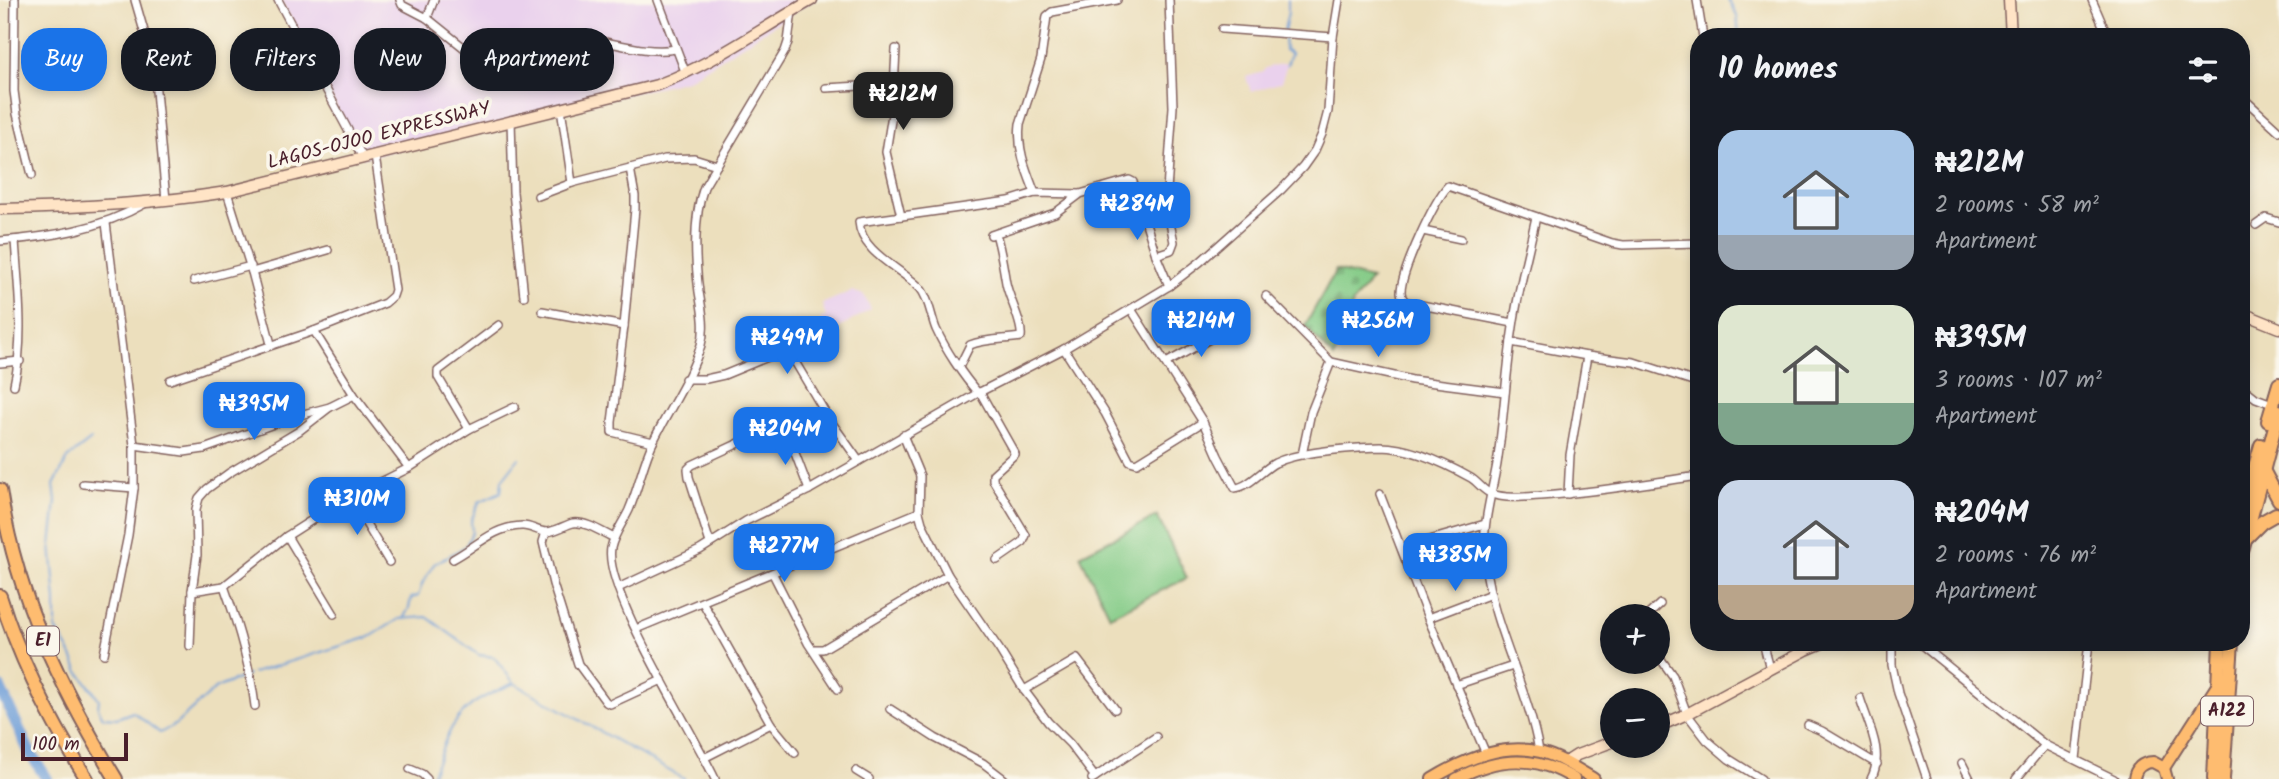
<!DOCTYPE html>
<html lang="en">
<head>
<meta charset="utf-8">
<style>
  body { margin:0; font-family:Kalam,sans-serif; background:#242831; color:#f1f3f6; height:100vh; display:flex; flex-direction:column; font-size:26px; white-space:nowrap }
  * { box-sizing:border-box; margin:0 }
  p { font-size:23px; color:#9ea1a6 }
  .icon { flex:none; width:38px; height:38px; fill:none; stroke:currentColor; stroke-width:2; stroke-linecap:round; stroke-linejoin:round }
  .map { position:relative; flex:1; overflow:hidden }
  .drawer { position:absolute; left:1690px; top:28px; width:560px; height:623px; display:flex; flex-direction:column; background:#171b24; border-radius:28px; box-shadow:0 4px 10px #0003 }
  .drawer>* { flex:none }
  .banner { position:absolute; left:21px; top:28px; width:665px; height:63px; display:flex; gap:14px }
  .tools { position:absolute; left:1600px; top:604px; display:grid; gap:14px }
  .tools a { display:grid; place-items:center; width:70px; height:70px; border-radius:50%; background:#171b24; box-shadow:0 4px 10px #0003; font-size:35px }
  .scale { position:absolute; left:21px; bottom:18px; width:107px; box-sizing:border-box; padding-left:7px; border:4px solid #4a1f2b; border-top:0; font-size:19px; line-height:24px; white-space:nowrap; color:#4a1f2b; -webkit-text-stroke:5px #fbf7ec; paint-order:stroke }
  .price { position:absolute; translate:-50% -60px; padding:0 16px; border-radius:14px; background:#1a73e8; color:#fff; font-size:23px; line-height:46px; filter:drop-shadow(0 2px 4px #0008) }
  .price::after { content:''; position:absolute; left:50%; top:42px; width:21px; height:16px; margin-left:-10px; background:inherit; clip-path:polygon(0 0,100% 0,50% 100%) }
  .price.current { background:#222; color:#fff }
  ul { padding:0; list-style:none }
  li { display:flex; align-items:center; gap:21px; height:175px; padding:0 28px }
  li span { display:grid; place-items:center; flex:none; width:196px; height:140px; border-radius:21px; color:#555 }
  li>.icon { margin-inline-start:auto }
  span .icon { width:84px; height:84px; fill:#fffc; stroke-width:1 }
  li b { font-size:30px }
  h2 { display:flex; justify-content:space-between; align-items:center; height:84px; padding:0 28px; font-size:30px }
  .pill { padding:0 24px; border-radius:28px; background:#171b24; box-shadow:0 4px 10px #0003; font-size:24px; line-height:63px }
  .pill.current { background:#1a73e8; color:#fff }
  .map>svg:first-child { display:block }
</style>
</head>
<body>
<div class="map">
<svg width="2279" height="779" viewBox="0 0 2279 779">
  <defs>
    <pattern id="cemetery-stones" width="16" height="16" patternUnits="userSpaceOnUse" patternTransform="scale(1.75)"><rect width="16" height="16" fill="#83cb86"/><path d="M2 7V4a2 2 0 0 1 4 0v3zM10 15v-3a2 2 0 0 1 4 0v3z" fill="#73ae74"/></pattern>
  </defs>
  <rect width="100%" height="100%" fill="#fbf7ec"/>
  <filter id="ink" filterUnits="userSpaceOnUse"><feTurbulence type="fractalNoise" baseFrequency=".0143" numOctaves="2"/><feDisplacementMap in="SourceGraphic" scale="14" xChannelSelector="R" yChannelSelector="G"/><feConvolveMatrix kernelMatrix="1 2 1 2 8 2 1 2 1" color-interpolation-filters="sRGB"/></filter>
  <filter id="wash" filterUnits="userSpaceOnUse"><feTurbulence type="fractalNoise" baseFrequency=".00686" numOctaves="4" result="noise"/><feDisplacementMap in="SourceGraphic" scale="28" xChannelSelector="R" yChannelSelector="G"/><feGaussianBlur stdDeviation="1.57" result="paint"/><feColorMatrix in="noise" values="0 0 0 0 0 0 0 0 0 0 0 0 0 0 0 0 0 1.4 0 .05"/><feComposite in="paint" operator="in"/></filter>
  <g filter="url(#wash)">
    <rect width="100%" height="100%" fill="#ecdfbd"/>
    <g fill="#ead1ed">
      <polygon points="281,0 814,0 687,80 363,158"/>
      <polygon points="1284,63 1287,65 1281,82 1251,92 1246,77 1263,72 1265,68"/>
      <polygon points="852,291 864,295 871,309 828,335 820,318 826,317 822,304"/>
    </g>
    <polygon fill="#83cb86" stroke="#667558" stroke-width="2" points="1157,516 1187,578 1110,616 1080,555"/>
    <polygon fill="url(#cemetery-stones)" stroke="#667558" stroke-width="2" points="1336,270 1371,279 1353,303 1334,358 1305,326"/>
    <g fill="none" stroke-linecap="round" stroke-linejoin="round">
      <g stroke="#6e9ed8" stroke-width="2">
        <polyline points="1728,0 1737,16 1739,37"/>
        <polyline points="1284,31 1288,12 1288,0"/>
        <polyline points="1284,36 1285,50 1291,53 1287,65"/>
        <polyline points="91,440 68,458 54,485 56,501 51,545 56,601 56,629 69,650 79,672 99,699 98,708 103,717 117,718 133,712 160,733 176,724 216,688 248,675"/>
        <polyline points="403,619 409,608 411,598 418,596 423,582 434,564 466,546 472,532 471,521 479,502 501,492 502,480 519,458"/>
        <polyline points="253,673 370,637 399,619 427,617 479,655 494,657 514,683 684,779"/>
        <path d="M430,778C437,765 441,750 447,737C462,704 483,697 514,683"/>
      </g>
      <polyline stroke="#6e9ed8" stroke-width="12" points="0,688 29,751 47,779"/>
    </g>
  </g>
  <g filter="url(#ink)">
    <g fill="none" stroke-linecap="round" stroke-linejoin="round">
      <g stroke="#83625e" stroke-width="10">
        <g id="street">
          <polyline points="15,0 14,91 17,114 32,175"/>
          <polyline points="135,0 152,59 155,80 166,200"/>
          <polyline points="278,0 363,158"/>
          <path d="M400,0L402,5L427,18L478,59C507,50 538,39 568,38C605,37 638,55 676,49"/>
          <polyline points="658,0 686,74"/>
          <polyline points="1697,0 1703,37"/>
          <polyline points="2092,0 2108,37"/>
          <polyline points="427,18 434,0"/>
          <polyline points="1222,29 1333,37"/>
          <polyline points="896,49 893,108 886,152 901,216"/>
          <polyline points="826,88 894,84"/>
          <polyline points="2242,97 2279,131"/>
          <polyline points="561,108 572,183"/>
          <polyline points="511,120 513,192 524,296"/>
          <polyline points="630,168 635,196 635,209 624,326 612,422 612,432 653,442"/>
          <polyline points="227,192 252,272 271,344"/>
          <path d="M1035,193C1026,170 1017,149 1020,124L1041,59L1047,16L1052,12L1117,0"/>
          <polyline points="538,196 572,183 665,159 694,158 717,165"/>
          <path d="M1536,217C1528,254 1518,290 1513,327C1506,372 1504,418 1497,464C1491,497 1481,529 1485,563C1493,629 1528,687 1539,751"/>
          <polyline points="2256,225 2266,218 2279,222"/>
          <polyline points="1423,231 1461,239"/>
          <polyline points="991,235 1055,213 1079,195"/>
          <path d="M0,241C49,237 101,229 144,204"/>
          <polyline points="1156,255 1171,250 1174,242 1166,204 1173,107 1169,0"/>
          <polyline points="252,272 328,250"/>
          <polyline points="194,281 251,266"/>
          <polyline points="1266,296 1331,362 1412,380 1505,392"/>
          <path d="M1131,309L1203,422L1218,456L1235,488C1249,487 1262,470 1275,463C1300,451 1352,448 1381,447C1409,447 1446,464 1471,478C1478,482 1484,492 1492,494C1506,499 1525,497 1540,496C1593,493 1646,483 1699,476"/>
          <polyline points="542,311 624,326"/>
          <path d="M1513,323L1406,302C1402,298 1402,298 1401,292C1401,272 1434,201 1448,186L1612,243L1623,245L1699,243"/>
          <polyline points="314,331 354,395 409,468"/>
          <polyline points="1511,342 1587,356 1634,362 1699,383"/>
          <polyline points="1064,349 1105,413 1130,461 1137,463 1203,422"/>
          <polyline points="0,363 20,361"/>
          <polyline points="1166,363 1224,331"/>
          <path d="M959,367L970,345C986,338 1004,340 1021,337C1023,323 1009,299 1006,283C1003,266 1001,250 996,234"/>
          <polyline points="685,379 706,379 724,375 785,350 791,355 829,419 859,461"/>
          <polyline points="170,380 314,331 385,303 393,296 395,290 375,156"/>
          <path d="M14,385C25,338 18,288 15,240"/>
          <polyline points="2242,387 2256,398 2272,404"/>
          <polyline points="980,392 1015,454 993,474 993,480 1026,535 1023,542 997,560"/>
          <path d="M978,393C963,376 945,349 936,329C931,317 929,298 920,288C901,268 861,253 859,222L1009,201L1035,193L1080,194L1129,180L1133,182L1156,255L1169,286"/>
          <polyline points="469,429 438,377 438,371 499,325"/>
          <polyline points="903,435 920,476 919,512 922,523 948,575 999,649 1024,690 1048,722 1070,744 1095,777"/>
          <polyline points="134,445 184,452 204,449 296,416 330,407 354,395"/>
          <polyline points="1302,455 1311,412 1331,362"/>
          <polyline points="83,484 134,488"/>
          <polyline points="1380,494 1428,618 1486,754"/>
          <polyline points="1568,494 1570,455 1587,356"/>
          <polyline points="350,497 389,562"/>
          <polyline points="546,532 543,542 553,584 578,664 606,702 610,704 662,680"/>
          <polyline points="287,536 334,614"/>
          <polyline points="710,543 689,477 688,469 692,465 776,426 787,432 809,490"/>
          <polyline points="1402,548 1485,524"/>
          <path d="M453,559C476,547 493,527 521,526C530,525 538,532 547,532C556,531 565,525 573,523C586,521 603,533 614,538"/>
          <polyline points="773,574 808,643 838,689"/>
          <path d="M224,586C238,625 250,664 255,706"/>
          <polyline points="618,588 700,550 746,521 809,490 978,393 1064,349 1169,286 1200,262 1281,190 1303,167 1315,150 1322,134 1328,111 1333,37 1339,0"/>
          <polyline points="192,591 224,586 287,536 337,504 409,468 469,429 515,407"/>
          <polyline points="703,603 771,724 795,753"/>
          <polyline points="1647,616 1660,604"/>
          <polyline points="1428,618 1491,594"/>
          <polyline points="636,629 919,512"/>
          <polyline points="1763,642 1770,669"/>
          <polyline points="1918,642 2045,745 2114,779"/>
          <polyline points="190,646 192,591 197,555 196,509 199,498 207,489 229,473 299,431 330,407"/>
          <polyline points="1892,648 1892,665 1898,693 1927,779"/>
          <polyline points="814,649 823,649 948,575"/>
          <polyline points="104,654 128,535 134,488 134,445 106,223"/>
          <polyline points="1657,654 1673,676 1687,714 1707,740 1729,759 1761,779"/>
          <polyline points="1456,685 1513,666"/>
          <polyline points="1024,690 1077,659 1115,709"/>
          <path d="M1860,698C1868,724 1885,753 1871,779"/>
          <polyline points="890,709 935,738 983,763 1004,779"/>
          <polyline points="1808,725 1822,731 1877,764"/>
          <polyline points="704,758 771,724"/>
          <polyline points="2076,759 2089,642"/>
          <polyline points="1962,763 1970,779"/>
          <polyline points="410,769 422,774 427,779"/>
          <polyline points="856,771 869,779"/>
          <path d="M715,779C694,733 603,591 611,548C614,534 623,523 629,510C639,487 643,462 654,440C669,409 691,378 701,345C706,328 702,310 699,292C695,261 693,217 704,187L785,51L788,42L792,11"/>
          <polyline points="1092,779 1156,737"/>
          <polyline points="2016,779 2045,745"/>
        </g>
      </g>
      <g stroke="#83625e" stroke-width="13">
        <g id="secondary">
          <polyline points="2009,0 2011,37"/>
          <path d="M0,209C76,208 152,204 227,192L657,85C713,64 760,29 812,0"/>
          <polyline points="2242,313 2279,328"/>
          <polyline points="1657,727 1687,714 1806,650 1825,642"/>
          <polyline points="1566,762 1577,755 1612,742"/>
        </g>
      </g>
      <g stroke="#83625e" stroke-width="14">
        <g id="primary">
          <polyline points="2164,768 2216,687"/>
          <path d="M1432,779C1463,760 1503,742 1540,752C1560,757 1577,769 1594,779"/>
          <path d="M1456,779C1496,757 1535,754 1574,779"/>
          <path d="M2134,779C2135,769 2142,762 2153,762L2164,768L2167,779"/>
        </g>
      </g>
      <g stroke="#83625e" stroke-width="16">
        <g id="highway">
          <polyline points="2268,421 2279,384"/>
          <polyline points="2263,470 2279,500"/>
          <path d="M0,490C16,597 61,688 116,779"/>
          <polyline points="2242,513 2261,445"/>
          <polyline points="2247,537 2262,522 2276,514"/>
          <polyline points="2242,551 2279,411"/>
          <path d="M0,596C20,661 51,722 87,779"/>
          <polyline points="2214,779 2220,642"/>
          <polyline points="2223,779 2232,642"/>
        </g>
      </g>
      <use href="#street" stroke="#fff" stroke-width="7"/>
      <use href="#secondary" stroke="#ffe4c6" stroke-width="10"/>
      <use href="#primary" stroke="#febc70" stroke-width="10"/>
      <use href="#highway" stroke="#febc70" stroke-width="12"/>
    </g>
  </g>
  <g text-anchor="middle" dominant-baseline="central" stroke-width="7" stroke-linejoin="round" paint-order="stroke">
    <g fill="#fbf7ec" stroke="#7f6065" stroke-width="2">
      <rect x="27" y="626.5" width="32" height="29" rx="5"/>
      <rect x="2201" y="696.5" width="52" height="29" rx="5"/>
    </g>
    <g font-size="18" font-weight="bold" fill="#4a1f2b">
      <text x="43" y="641">E1</text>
      <text x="2227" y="711">A122</text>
    </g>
    <g font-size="19" fill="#4a1f2b" stroke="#fbf7ec">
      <text transform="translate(379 136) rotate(-14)">LAGOS-OJOO EXPRESSWAY</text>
    </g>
  </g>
</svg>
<div class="tools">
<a>+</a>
<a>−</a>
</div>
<div class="scale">100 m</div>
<b class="price current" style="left:903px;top:132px">₦212M</b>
<b class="price" style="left:1137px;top:242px">₦284M</b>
<b class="price" style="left:1201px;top:359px">₦214M</b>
<b class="price" style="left:1378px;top:359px">₦256M</b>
<b class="price" style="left:787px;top:376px">₦249M</b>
<b class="price" style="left:254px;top:442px">₦395M</b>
<b class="price" style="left:785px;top:467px">₦204M</b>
<b class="price" style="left:357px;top:537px">₦310M</b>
<b class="price" style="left:784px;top:584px">₦277M</b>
<b class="price" style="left:1455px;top:593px">₦385M</b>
<div class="banner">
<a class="pill current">Buy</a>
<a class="pill">Rent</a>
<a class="pill">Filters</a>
<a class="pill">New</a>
<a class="pill">Apartment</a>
</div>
<section class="drawer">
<h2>10 homes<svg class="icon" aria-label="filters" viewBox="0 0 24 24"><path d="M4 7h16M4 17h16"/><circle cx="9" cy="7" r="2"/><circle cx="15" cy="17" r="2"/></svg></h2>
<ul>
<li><span style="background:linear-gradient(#a9c7e8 75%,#9aa5b1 0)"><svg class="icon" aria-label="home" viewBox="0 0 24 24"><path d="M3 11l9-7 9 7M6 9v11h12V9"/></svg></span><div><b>₦212M</b><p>2 rooms · 58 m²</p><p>Apartment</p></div></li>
<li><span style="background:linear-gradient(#dfe7d0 70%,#7fa58c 0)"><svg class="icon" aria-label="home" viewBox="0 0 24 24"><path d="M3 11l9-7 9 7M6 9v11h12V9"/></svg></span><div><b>₦395M</b><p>3 rooms · 107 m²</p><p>Apartment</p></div></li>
<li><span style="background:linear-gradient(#c9d6e8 75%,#b9a48a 0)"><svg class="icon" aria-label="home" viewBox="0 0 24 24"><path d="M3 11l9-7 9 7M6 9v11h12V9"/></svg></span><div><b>₦204M</b><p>2 rooms · 76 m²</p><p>Apartment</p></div></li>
</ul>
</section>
</div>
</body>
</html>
